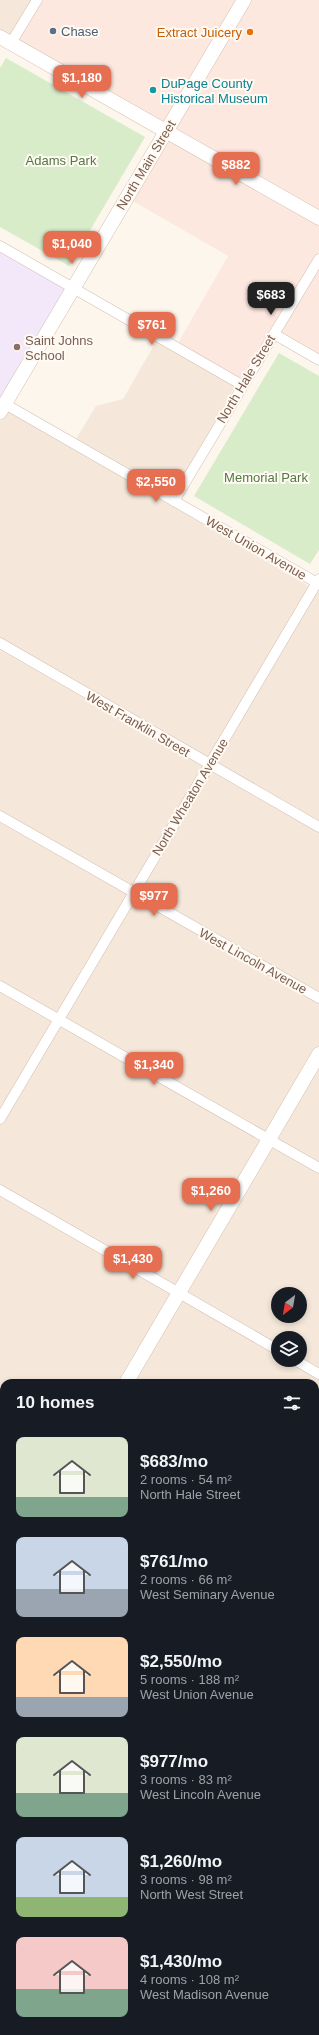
<!DOCTYPE html>
<html lang="en">
<head>
<meta charset="utf-8">
<style>
  body { margin:0; font-family:Arial,sans-serif; background:#20242c; color:#f1f3f6; height:100vh; display:flex; flex-direction:column; font-size:15px; white-space:nowrap }
  * { box-sizing:border-box; margin:0 }
  p { font-size:13px; color:#9ea1a6 }
  .icon { flex:none; width:22px; height:22px; fill:none; stroke:currentColor; stroke-width:2; stroke-linecap:round; stroke-linejoin:round }
  .map { position:relative; flex:1; overflow:hidden }
  .sheet { position:absolute; left:0px; top:1379px; width:319px; height:656px; display:flex; flex-direction:column; background:#171b24; border-radius:12px 12px 0 0; box-shadow:0 2px 6px #0003 }
  .sheet>* { flex:none }
  .needle { width:26px; rotate:211deg }
  .fabs { position:absolute; left:271px; top:1287px; display:grid; gap:8px }
  .fabs a { display:grid; place-items:center; width:36px; height:36px; border-radius:50%; background:#171b24; box-shadow:0 2px 6px #0003; font-size:20px }
  .price { position:absolute; translate:-50% -34px; padding:0 9px; border-radius:8px; background:#e76f51; color:#fff; font-size:13px; line-height:26px; filter:drop-shadow(0 1px 2px #0008) }
  .price::after { content:''; position:absolute; left:50%; top:24px; width:12px; height:9px; margin-left:-6px; background:inherit; clip-path:polygon(0 0,100% 0,50% 100%) }
  .price.active { background:#222; color:#fff }
  ul { padding:0; list-style:none }
  li { display:flex; align-items:center; gap:12px; height:100px; padding:0 16px }
  li span { display:grid; place-items:center; flex:none; width:112px; height:80px; border-radius:8px; color:#555 }
  li>.icon { margin-inline-start:auto }
  span .icon { width:48px; height:48px; fill:#fffc; stroke-width:1 }
  li b { font-size:17px }
  h2 { display:flex; justify-content:space-between; align-items:center; height:48px; padding:0 16px; font-size:17px }
  .map>svg:first-child { display:block }
</style>
</head>
<body>
<div class="map">
<svg width="319" height="2035" viewBox="0 0 319 2035">
  <rect width="100%" height="100%" fill="#fdf6ec"/>
  <g fill="#f5e8da" fill-rule="evenodd">
    <polygon points="0,0 31,0 9,37 0,32"/>
    <polygon points="157,340 236,385 172,496 76,439 96,406 123,399"/>
    <polygon points="8,410 319,592 319,994 0,810 0,422"/>
    <path d="M0,819L319,1002V1591L315,1589V1383H4V1412L0,1410ZM278,1294H300V1316H278ZM278,1338H300V1360H278Z"/>
    <polygon points="0,1418 4,1420 4,2031 152,2031 150,2035 0,2035"/>
    <polygon points="315,1597 319,1599 319,1746 315,1752"/>
  </g>
  <g fill="#fde8e0">
    <polygon points="42,0 237,0 166,126 17,42"/>
    <polygon points="250,0 319,0 319,214 173,130"/>
    <polygon points="168,138 319,225 319,251 240,378 178,343 228,256 131,200"/>
    <polygon points="319,268 319,354 281,332"/>
  </g>
  <polygon fill="#f3e8fa" points="0,250 69,289 0,406"/>
  <g fill="#d8ecc9">
    <polygon points="6,58 145,137 69,266 0,227 0,68"/>
    <polygon points="279,353 319,376 319,550 310,564 194,496"/>
    <polygon points="319,1756 319,2035 150,2035 152,2031 315,2031 315,1763"/>
  </g>
  <polygon fill="#bfe3e8" stroke="#a5d3da" points="319,1861 319,1924 315,1922 315,1863"/>
  <g fill="none" stroke-linecap="round" stroke-linejoin="round">
    <g stroke="#d1beb0" stroke-width="11">
      <g id="street">
        <polyline points="11,43 37,0"/>
        <polyline points="0,246 242,385"/>
        <polyline points="274,334 319,360"/>
        <polyline points="5,404 319,584"/>
        <polyline points="174,501 319,259"/>
        <polyline points="0,643 319,827"/>
        <polyline points="0,816 319,998"/>
        <polyline points="0,986 319,1168"/>
        <polyline points="0,1119 319,579"/>
        <polyline points="0,1190 278,1350"/>
        <polyline points="295,1360 319,1374"/>
        <polyline points="315,1473 319,1467"/>
        <polyline points="0,1599 4,1592"/>
        <polyline points="0,1812 4,1815"/>
        <polyline points="0,2018 4,2020"/>
        <polyline points="23,2031 30,2035"/>
      </g>
    </g>
    <g stroke="#d6c0b0" stroke-width="15">
      <g id="secondary">
        <polyline points="0,37 319,218"/>
        <polyline points="0,412 244,0"/>
        <polyline points="126,1383 319,1054"/>
        <polyline points="0,1413 4,1416"/>
        <polyline points="315,1591 319,1593"/>
      </g>
    </g>
    <use href="#street" stroke="#fff" stroke-width="10"/>
    <use href="#secondary" stroke="#fff" stroke-width="14"/>
  </g>
  <circle fill="#5c6f8a" stroke="#fffaf3" stroke-width="1.5" cx="53" cy="31" r="4"/>
  <circle fill="#e8710a" stroke="#fffaf3" stroke-width="1.5" cx="250" cy="32" r="4"/>
  <circle fill="#0f9aa8" stroke="#fffaf3" stroke-width="1.5" cx="153" cy="90" r="4"/>
  <circle fill="#8d6e63" stroke="#fffaf3" stroke-width="1.5" cx="17" cy="347" r="4"/>
  <g text-anchor="middle" dominant-baseline="central" stroke-width="4" stroke-linejoin="round" paint-order="stroke">
    <g font-size="13" fill="#4e5e75" stroke="#fffaf3" text-anchor="start">
      <text x="61" y="31">Chase</text>
    </g>
    <g font-size="13" fill="#c56008" stroke="#fffaf3" text-anchor="end">
      <text x="242" y="32">Extract Juicery</text>
    </g>
    <g font-size="13" fill="#0d838f" stroke="#fffaf3" text-anchor="start">
      <text x="161" y="83">DuPage County<tspan x="161" dy="15">Historical Museum</tspan></text>
    </g>
    <g font-size="13" fill="#537a41" stroke="#fffaf3">
      <text x="61" y="160">Adams Park</text>
      <text x="266" y="477">Memorial Park</text>
    </g>
    <g font-size="13" fill="#7a5c4d" stroke="#fffaf3">
      <text transform="translate(146 165) rotate(-59)">North Main Street</text>
      <text transform="translate(246 379) rotate(-59)">North Hale Street</text>
      <text transform="translate(256 548) rotate(30)">West Union Avenue</text>
      <text transform="translate(138 724) rotate(30)">West Franklin Street</text>
      <text transform="translate(190 797) rotate(-59)">North Wheaton Avenue</text>
      <text transform="translate(253 961) rotate(29)">West Lincoln Avenue</text>
    </g>
    <g font-size="13" fill="#785e54" stroke="#fffaf3" text-anchor="start">
      <text x="25" y="340">Saint Johns<tspan x="25" dy="15">School</tspan></text>
    </g>
  </g>
</svg>
<div class="fabs">
<a><svg class="needle" viewBox="-14 -14 28 28"><path d="M0-13l5 13h-10z" fill="#e53935"/><path d="M0 13l5-13h-10z" fill="#9ea1a6"/></svg></a>
<a><svg class="icon" aria-label="layers" viewBox="0 0 24 24"><path d="M12 4l9 5-9 5-9-5zM3 14l9 5 9-5"/></svg></a>
</div>
<b class="price" style="left:82px;top:99px">$1,180</b>
<b class="price" style="left:236px;top:186px">$882</b>
<b class="price" style="left:72px;top:265px">$1,040</b>
<b class="price active" style="left:271px;top:316px">$683</b>
<b class="price" style="left:152px;top:346px">$761</b>
<b class="price" style="left:156px;top:503px">$2,550</b>
<b class="price" style="left:154px;top:917px">$977</b>
<b class="price" style="left:154px;top:1086px">$1,340</b>
<b class="price" style="left:211px;top:1212px">$1,260</b>
<b class="price" style="left:133px;top:1280px">$1,430</b>
<section class="sheet">
<h2>10 homes<svg class="icon" aria-label="filters" viewBox="0 0 24 24"><path d="M4 7h16M4 17h16"/><circle cx="9" cy="7" r="2"/><circle cx="15" cy="17" r="2"/></svg></h2>
<ul>
<li><span style="background:linear-gradient(#dfe7d0 75%,#7fa58c 0)"><svg class="icon" aria-label="home" viewBox="0 0 24 24"><path d="M3 11l9-7 9 7M6 9v11h12V9"/></svg></span><div><b>$683/mo</b><p>2 rooms · 54 m²</p><p>North Hale Street</p></div></li>
<li><span style="background:linear-gradient(#c9d6e8 65%,#9aa5b1 0)"><svg class="icon" aria-label="home" viewBox="0 0 24 24"><path d="M3 11l9-7 9 7M6 9v11h12V9"/></svg></span><div><b>$761/mo</b><p>2 rooms · 66 m²</p><p>West Seminary Avenue</p></div></li>
<li><span style="background:linear-gradient(#ffd9b3 75%,#9aa5b1 0)"><svg class="icon" aria-label="home" viewBox="0 0 24 24"><path d="M3 11l9-7 9 7M6 9v11h12V9"/></svg></span><div><b>$2,550/mo</b><p>5 rooms · 188 m²</p><p>West Union Avenue</p></div></li>
<li><span style="background:linear-gradient(#dfe7d0 70%,#7fa58c 0)"><svg class="icon" aria-label="home" viewBox="0 0 24 24"><path d="M3 11l9-7 9 7M6 9v11h12V9"/></svg></span><div><b>$977/mo</b><p>3 rooms · 83 m²</p><p>West Lincoln Avenue</p></div></li>
<li><span style="background:linear-gradient(#c9d6e8 75%,#8fb573 0)"><svg class="icon" aria-label="home" viewBox="0 0 24 24"><path d="M3 11l9-7 9 7M6 9v11h12V9"/></svg></span><div><b>$1,260/mo</b><p>3 rooms · 98 m²</p><p>North West Street</p></div></li>
<li><span style="background:linear-gradient(#f6c9c9 65%,#7fa58c 0)"><svg class="icon" aria-label="home" viewBox="0 0 24 24"><path d="M3 11l9-7 9 7M6 9v11h12V9"/></svg></span><div><b>$1,430/mo</b><p>4 rooms · 108 m²</p><p>West Madison Avenue</p></div></li>
</ul>
</section>
</div>
</body>
</html>
